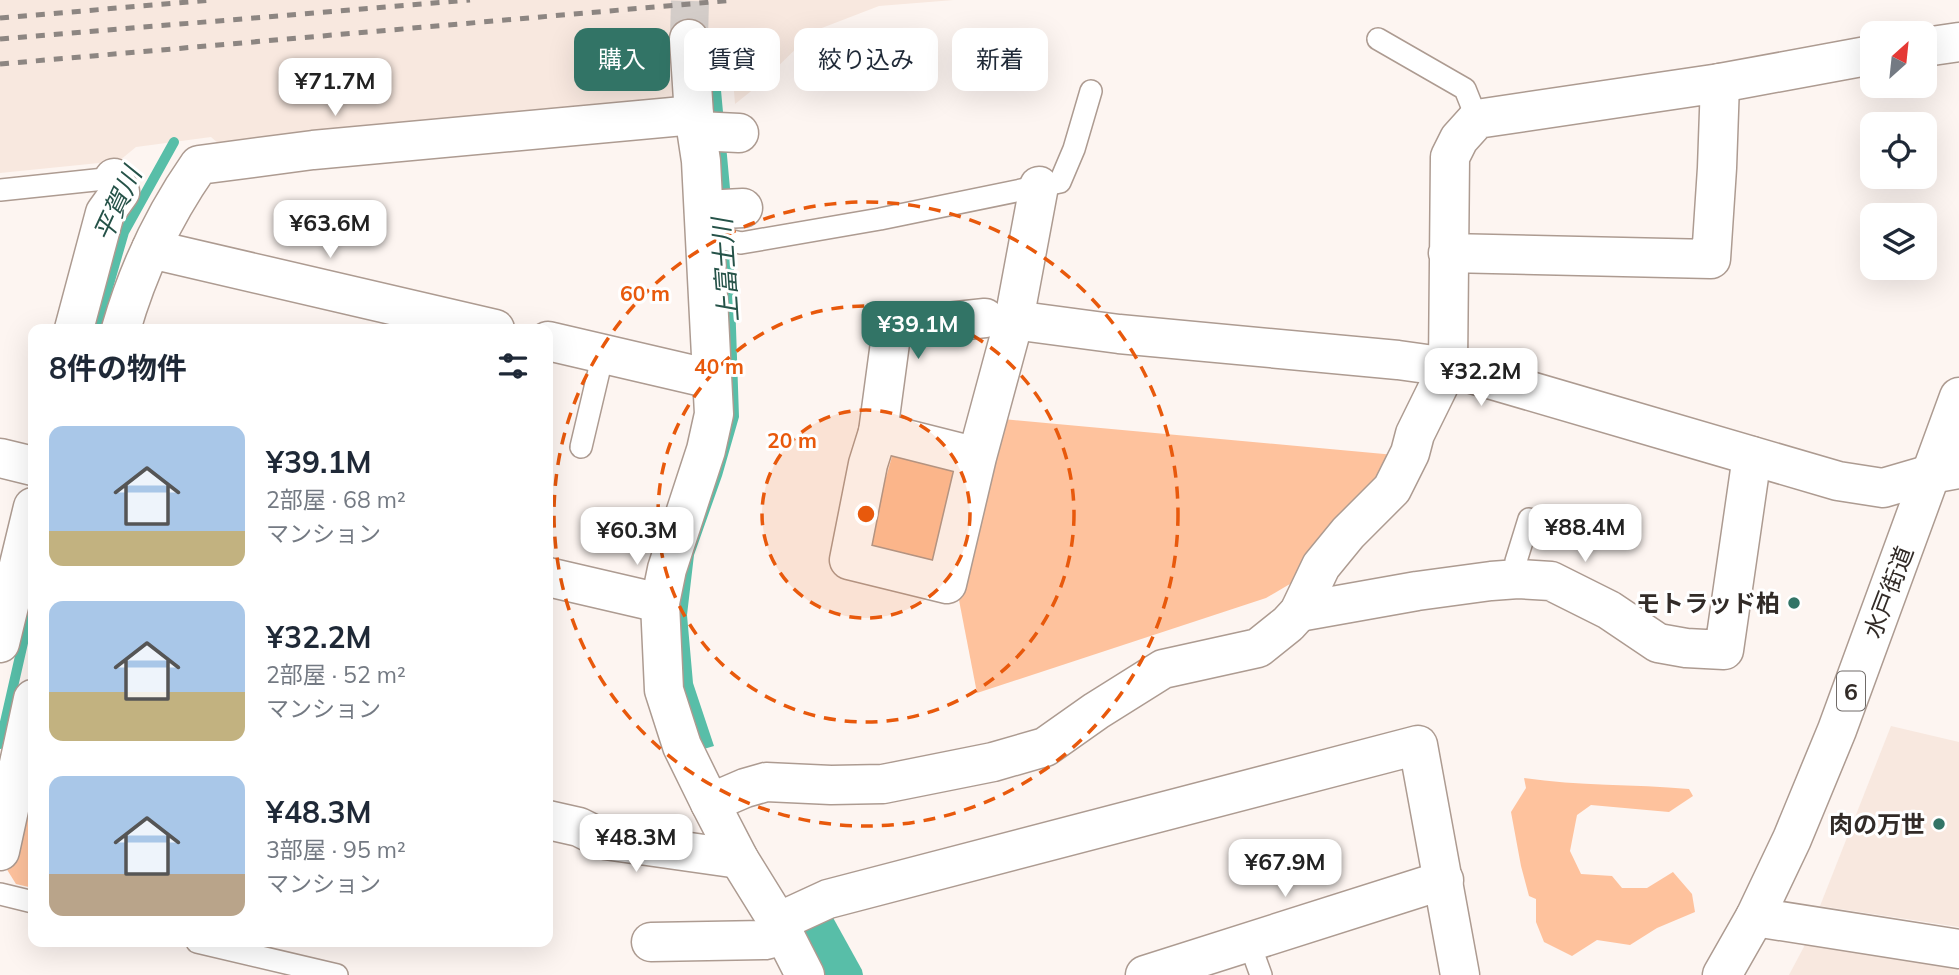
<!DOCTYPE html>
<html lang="ja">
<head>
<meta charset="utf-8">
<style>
  body { margin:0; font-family:Mulish,"Noto Sans JP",sans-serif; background:#f6f6f7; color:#1f2937; height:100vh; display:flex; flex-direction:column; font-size:26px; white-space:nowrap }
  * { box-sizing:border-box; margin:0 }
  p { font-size:23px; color:#747a83 }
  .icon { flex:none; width:38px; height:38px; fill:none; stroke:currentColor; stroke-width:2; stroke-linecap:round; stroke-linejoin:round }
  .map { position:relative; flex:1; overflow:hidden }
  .details { position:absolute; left:28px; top:324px; width:525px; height:623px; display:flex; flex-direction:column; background:#fff; border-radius:14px; box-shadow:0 7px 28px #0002 }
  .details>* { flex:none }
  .banner { position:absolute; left:574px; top:28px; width:665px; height:63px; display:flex; gap:14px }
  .needle { width:46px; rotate:27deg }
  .controls { position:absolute; left:1860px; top:21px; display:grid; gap:14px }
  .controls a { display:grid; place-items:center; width:77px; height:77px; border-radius:14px; background:#fff; box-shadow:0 7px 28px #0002; font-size:35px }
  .price { position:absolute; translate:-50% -60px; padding:0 16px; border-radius:14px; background:#fff; color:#222; font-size:23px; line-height:46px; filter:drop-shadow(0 2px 4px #0008) }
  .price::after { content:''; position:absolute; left:50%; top:42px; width:21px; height:16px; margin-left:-10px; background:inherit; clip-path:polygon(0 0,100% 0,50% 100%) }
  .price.on { background:#327466; color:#fff }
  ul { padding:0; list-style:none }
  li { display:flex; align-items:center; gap:21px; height:175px; padding:0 21px }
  li span { display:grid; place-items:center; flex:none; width:196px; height:140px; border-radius:14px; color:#555 }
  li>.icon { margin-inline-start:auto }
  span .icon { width:84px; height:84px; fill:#fffc; stroke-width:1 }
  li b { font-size:30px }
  h2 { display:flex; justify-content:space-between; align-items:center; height:84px; padding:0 21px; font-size:30px }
  .pill { padding:0 24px; border-radius:14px; background:#fff; box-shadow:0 7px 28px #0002; font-size:24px; line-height:63px }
  .pill.on { background:#327466; color:#fff }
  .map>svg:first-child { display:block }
</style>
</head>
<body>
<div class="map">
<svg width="1959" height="975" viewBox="0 0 1959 975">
  <rect width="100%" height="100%" fill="#fdf5f1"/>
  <g fill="#f8e8df">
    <polygon points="0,0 954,0 879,6 814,31 760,84 735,104 729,29 664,36 673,98 228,152 211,137 136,147 119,161 0,173"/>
    <polygon points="1891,726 1959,742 1959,927 1820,906"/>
    <polygon points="1807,941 1958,965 1959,975 1789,975"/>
  </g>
  <g fill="#fec29d">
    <polygon points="1003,419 1395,455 1295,581 1266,598 977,693 958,595"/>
    <polygon points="894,450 956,464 938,566 864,553"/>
    <polygon points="33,749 33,888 16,884 6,868"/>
    <path d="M1524,778C1578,786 1634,784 1689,789L1693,796L1669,812L1591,805L1577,815L1570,851L1581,874L1612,876L1622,888H1647L1673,872L1692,894L1695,912L1657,928L1630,945L1597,940L1572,956L1544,942L1536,922V899L1529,896L1521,866L1511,812L1526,788Z"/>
  </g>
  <g fill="#58bea8">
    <polygon points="716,36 732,210 739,417 722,476 694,555 687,615 693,683 714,746 697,751 682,697 672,618 710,471 704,37"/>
    <polygon points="831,914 862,970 863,975 823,975 803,931"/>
  </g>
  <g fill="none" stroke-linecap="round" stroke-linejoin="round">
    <g stroke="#58bea8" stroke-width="10">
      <polyline points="96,329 124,232 174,142"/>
      <polyline points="0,744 33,599"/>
    </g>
    <polyline stroke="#d4cdc9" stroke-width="38" stroke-dasharray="38 19" stroke-linecap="butt" points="689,39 690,0"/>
    <g stroke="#ad9b91" stroke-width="24">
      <g id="lane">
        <polyline points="1378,39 1465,89 1477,119"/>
        <polyline points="0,190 114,178"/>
        <polyline points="706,235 741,243 880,219 1060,182 1074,149 1091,91"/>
        <polyline points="581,447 603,354"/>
        <polyline points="1515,579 1516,561 1529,519"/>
        <polyline points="0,894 33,902"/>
        <polyline points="197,942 337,975"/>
        <polyline points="1249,942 1261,975"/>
      </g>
    </g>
    <g stroke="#ad9b91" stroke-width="41">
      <g id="street">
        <polyline points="689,39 694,115 701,161 714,414 706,450 667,569 660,603 664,690 682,746 710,803 739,859 778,922 805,975"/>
        <polyline points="1925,47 1959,42"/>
        <polyline points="1720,83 1872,55"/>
        <polyline points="698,131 739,133"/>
        <polyline points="704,210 743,208"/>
        <polyline points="151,249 495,329"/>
        <polyline points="1014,320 1119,334 1398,360 1448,367 1838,481 1883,488 1931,474 1959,469"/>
        <polyline points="74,329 105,213 120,192 114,178"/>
        <path d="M121,329C138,270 164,215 199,165L313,150L694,115"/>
        <polyline points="548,341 711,379"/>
        <polyline points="878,432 892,328 985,318"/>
        <polyline points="977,457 878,432 868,464 849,560 947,584 977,457 1014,320 1039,186"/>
        <polyline points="0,458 33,466"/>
        <polyline points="548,577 660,603"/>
        <polyline points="1299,612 1417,591 1491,581 1518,579 1551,581 1609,610 1658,643 1686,648 1724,650 1752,456"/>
        <polyline points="0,643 33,507"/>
        <polyline points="710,803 745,788 766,782 831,785 883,784 993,762 1045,747 1096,711 1163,669 1258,648 1288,624 1299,612 1321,566 1348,533 1392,489 1410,453 1415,434 1448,367 1450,157 1459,139 1477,119 1720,83 1717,168 1711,259 1448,253"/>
        <polyline points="548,820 579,827 605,840 739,859"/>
        <polyline points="0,851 33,699"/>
        <polyline points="1755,917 1959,949"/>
        <polyline points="778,922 828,899 1418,745 1460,975"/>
        <polyline points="651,942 765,940 785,935"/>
        <polyline points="1145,975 1444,880"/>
      </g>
    </g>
    <g stroke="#ad9b91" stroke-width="41">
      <polyline id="highway" points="1722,975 1755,917 1792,839 1837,730 1959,397"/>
    </g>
    <use href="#lane" stroke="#fff" stroke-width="21"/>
    <use href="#street" stroke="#fff" stroke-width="38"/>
    <use href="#highway" stroke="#fff" stroke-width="38"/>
    <g stroke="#8d8682" stroke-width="5" stroke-dasharray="9 9" stroke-linecap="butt">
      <polyline points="0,18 212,0"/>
      <polyline points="0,39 470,0"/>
      <polyline points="0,64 735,0"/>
    </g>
  </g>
  <circle cx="866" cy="514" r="104" fill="#e8590c" fill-opacity=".12"/>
  <g fill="none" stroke="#e8590c" stroke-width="3.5" stroke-dasharray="12 9">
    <circle cx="866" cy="514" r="104"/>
    <circle cx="866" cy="514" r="208"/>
    <circle cx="866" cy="514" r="312"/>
  </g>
  <g fill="#327466" stroke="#fff" stroke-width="2.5">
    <circle cx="1794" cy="603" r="7"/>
    <circle cx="1939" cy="824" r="7"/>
  </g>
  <g text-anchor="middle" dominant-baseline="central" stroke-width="6" stroke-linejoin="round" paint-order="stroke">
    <rect fill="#fff" stroke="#706b68" stroke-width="2" x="1837" y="671.5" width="28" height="39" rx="5"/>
    <g font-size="23" font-weight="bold" fill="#322b27">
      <text x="1851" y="691">6</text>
    </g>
    <g font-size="24" fill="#322b27" stroke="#fff">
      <text transform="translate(1888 592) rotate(-69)">水戸街道</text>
    </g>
    <g font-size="24" font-weight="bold" fill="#322b27" stroke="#fff" text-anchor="end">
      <text x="1780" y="603">モトラッド柏</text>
      <text x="1925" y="824">肉の万世</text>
    </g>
    <g font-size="26" font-style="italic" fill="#255248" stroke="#fff">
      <text transform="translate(117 204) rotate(-65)">平賀川</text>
      <text transform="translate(725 270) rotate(-94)">上富士川</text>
    </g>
  </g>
  <circle cx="866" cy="514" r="10" fill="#e8590c" stroke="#fff" stroke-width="3.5"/>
  <g font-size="21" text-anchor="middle" font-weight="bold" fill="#e8590c" stroke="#fff" stroke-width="6" stroke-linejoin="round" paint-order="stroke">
    <text x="645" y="301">60 m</text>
    <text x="719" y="374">40 m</text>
    <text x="792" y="448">20 m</text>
  </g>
</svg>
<div class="controls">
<a><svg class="needle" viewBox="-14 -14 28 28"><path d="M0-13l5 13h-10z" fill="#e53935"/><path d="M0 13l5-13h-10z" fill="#747a83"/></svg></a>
<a><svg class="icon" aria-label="locate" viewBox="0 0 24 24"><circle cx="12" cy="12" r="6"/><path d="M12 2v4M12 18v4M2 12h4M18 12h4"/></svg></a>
<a><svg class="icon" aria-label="layers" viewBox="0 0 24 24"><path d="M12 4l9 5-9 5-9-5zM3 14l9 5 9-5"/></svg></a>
</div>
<b class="price" style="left:335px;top:118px">¥71.7M</b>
<b class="price" style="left:330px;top:260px">¥63.6M</b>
<b class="price on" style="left:918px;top:361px">¥39.1M</b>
<b class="price" style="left:1481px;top:408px">¥32.2M</b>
<b class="price" style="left:1585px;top:564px">¥88.4M</b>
<b class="price" style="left:637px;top:567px">¥60.3M</b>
<b class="price" style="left:636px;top:874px">¥48.3M</b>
<b class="price" style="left:1285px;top:899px">¥67.9M</b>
<div class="banner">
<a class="pill on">購入</a>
<a class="pill">賃貸</a>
<a class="pill">絞り込み</a>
<a class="pill">新着</a>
</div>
<section class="details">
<h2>8件の物件<svg class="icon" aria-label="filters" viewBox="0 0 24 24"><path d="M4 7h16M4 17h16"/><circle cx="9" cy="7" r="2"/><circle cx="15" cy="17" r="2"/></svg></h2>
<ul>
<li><span style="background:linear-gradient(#a9c7e8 75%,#c2b280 0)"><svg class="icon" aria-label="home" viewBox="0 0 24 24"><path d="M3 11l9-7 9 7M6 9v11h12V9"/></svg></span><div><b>¥39.1M</b><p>2部屋 · 68 m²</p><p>マンション</p></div></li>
<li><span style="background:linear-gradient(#a9c7e8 65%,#c2b280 0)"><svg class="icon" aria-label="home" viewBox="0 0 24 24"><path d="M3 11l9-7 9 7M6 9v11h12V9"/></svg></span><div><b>¥32.2M</b><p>2部屋 · 52 m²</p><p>マンション</p></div></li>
<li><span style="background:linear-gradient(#a9c7e8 70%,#b9a48a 0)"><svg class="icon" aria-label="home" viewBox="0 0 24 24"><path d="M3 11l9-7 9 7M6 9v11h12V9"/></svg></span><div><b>¥48.3M</b><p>3部屋 · 95 m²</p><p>マンション</p></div></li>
</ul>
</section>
</div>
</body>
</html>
